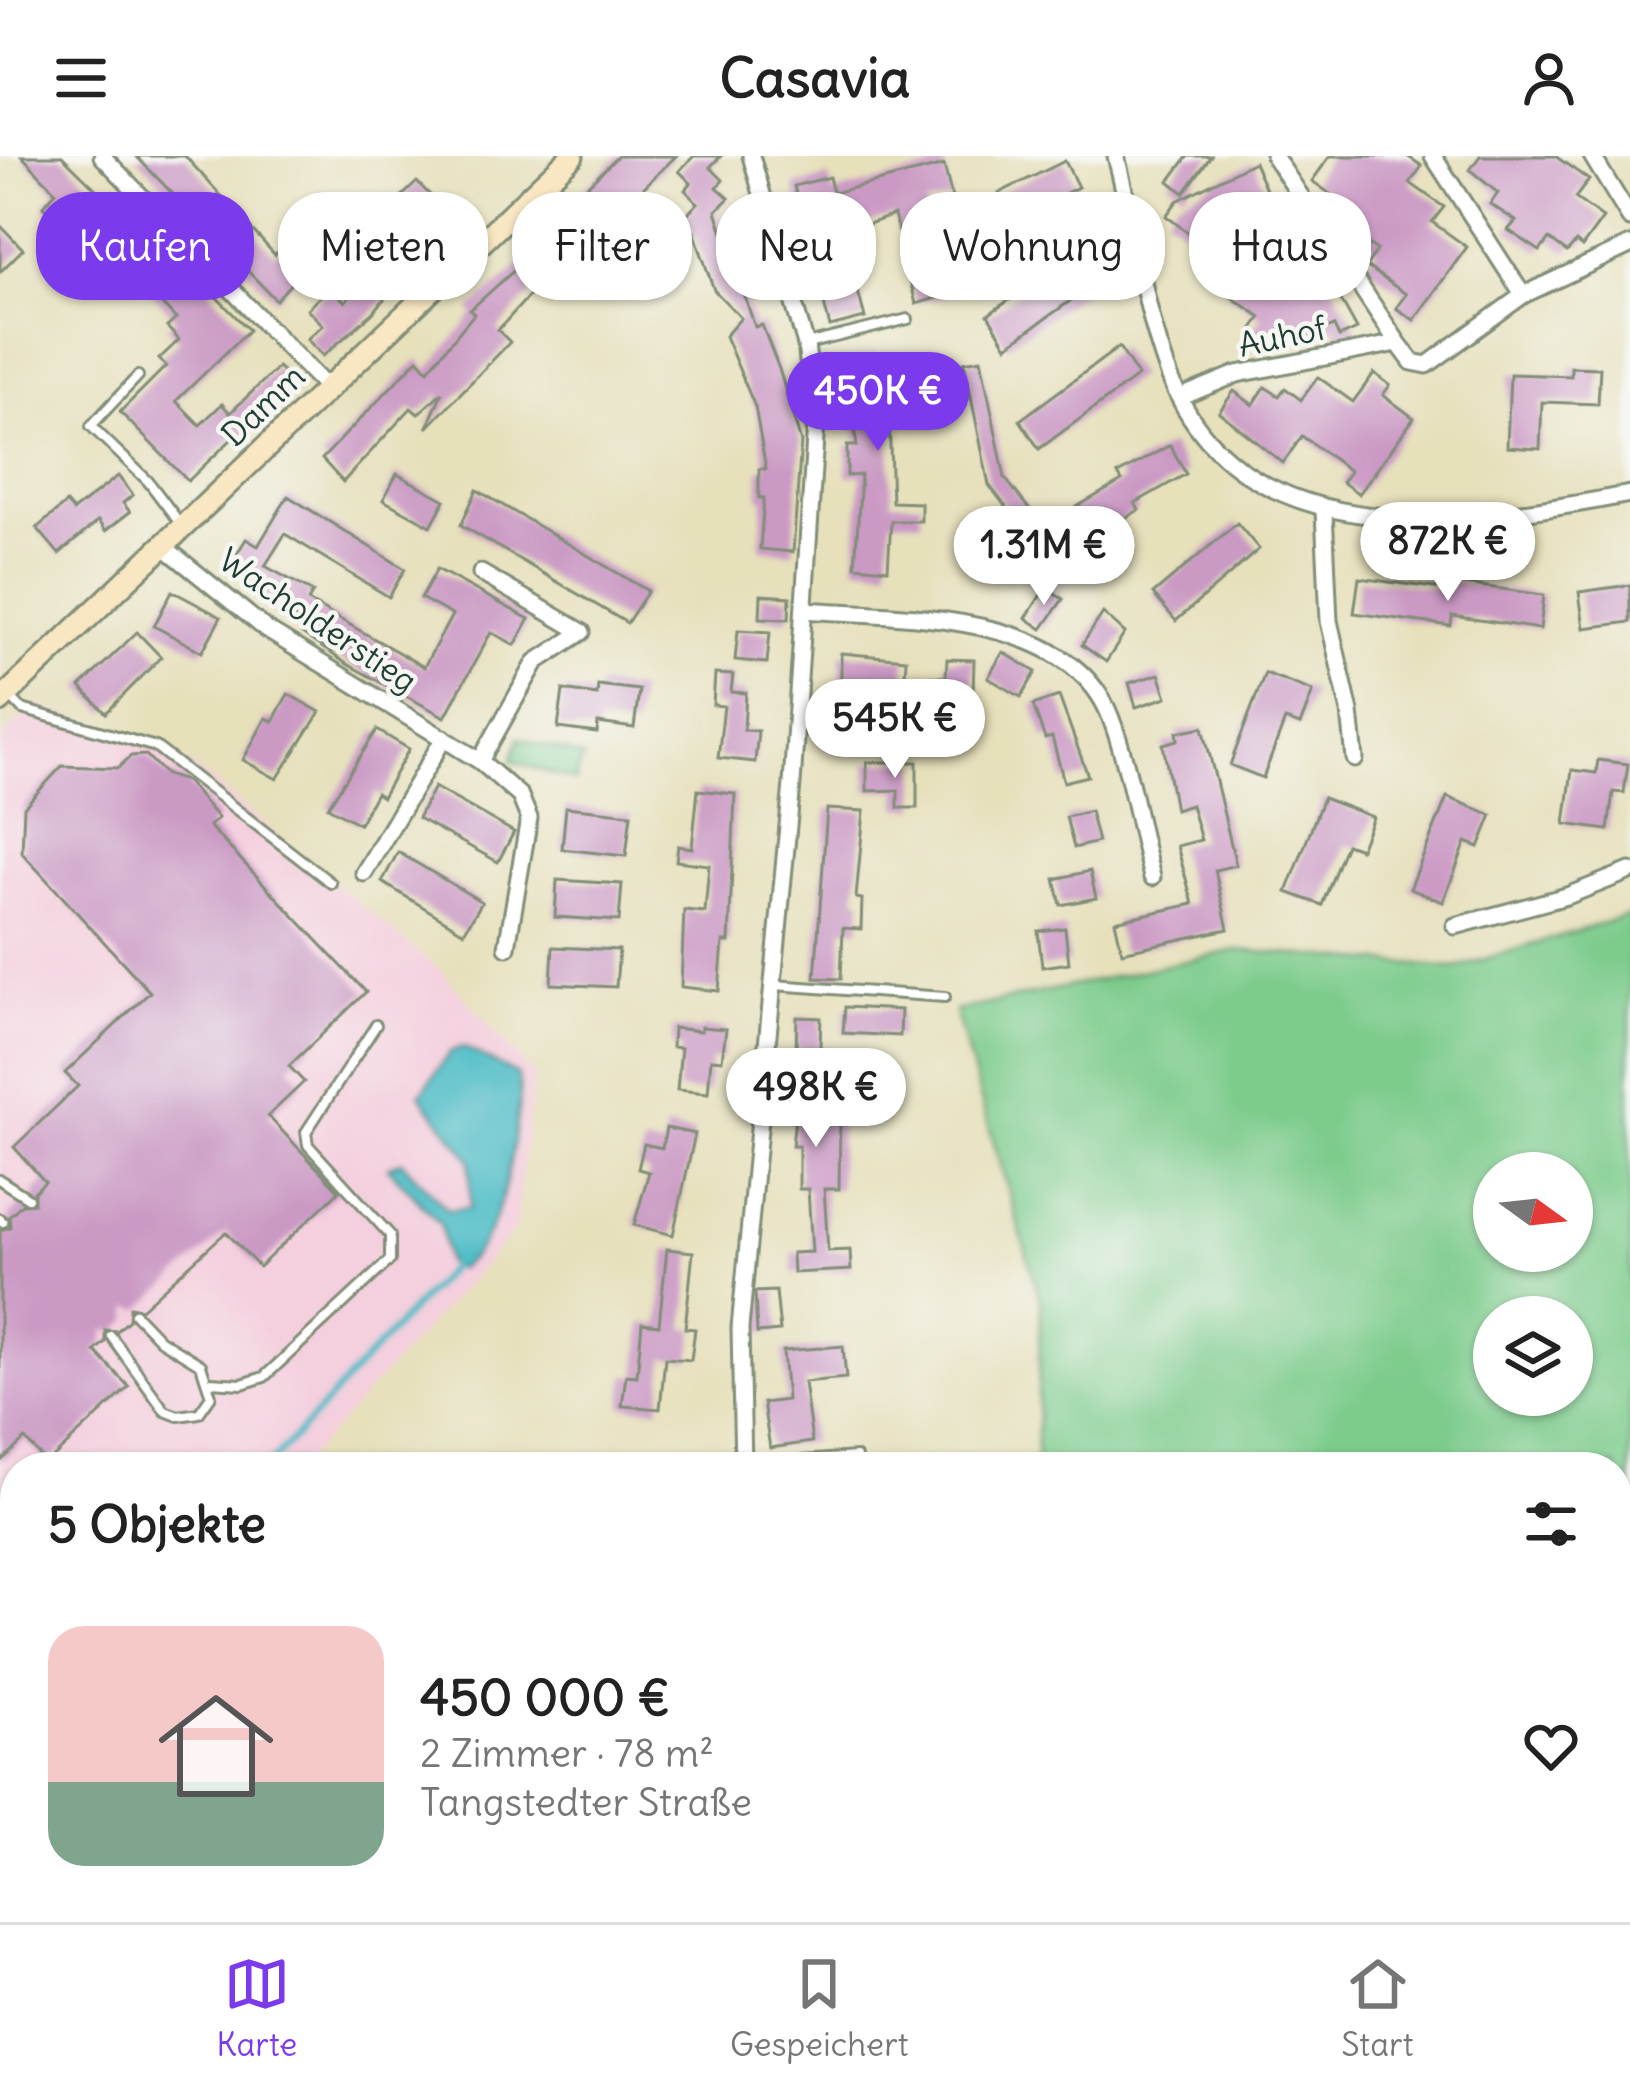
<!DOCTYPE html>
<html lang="de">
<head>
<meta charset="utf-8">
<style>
  body { margin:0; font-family:Delius,sans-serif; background:#f2f2f2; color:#222; height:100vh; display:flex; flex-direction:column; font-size:45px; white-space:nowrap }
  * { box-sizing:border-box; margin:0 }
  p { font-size:39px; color:#767676 }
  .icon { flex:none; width:66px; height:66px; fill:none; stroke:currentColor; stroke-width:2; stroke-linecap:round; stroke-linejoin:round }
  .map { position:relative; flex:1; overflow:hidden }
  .panel { position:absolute; left:0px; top:1296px; width:1632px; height:471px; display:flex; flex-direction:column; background:#fff; border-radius:48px 48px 0 0; box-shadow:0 3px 9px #0004 }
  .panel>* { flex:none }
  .banner { position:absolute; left:36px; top:36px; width:1560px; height:108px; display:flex; gap:24px }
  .needle { width:78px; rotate:105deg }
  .buttons { position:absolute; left:1473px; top:996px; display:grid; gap:24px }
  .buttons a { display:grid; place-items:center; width:120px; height:120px; border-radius:50%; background:#fff; box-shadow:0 3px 9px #0004; font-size:60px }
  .price { position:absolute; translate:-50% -102px; padding:0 27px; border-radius:42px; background:#fff; color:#222; font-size:39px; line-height:78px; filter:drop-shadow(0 3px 6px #0008) }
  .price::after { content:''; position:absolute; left:50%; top:72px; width:36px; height:27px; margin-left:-18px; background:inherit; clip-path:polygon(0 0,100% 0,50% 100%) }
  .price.current { background:#7c3aed; color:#fff }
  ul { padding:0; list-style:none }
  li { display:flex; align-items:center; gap:36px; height:300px; padding:0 48px }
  li span { display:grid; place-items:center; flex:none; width:336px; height:240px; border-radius:36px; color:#555 }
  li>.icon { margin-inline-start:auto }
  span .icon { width:144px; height:144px; fill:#fffc; stroke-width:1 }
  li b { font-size:51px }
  h2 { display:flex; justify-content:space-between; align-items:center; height:144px; padding:0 48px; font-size:51px }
  .tag { padding:0 42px; border-radius:48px; background:#fff; box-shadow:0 3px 9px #0004; font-size:42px; line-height:108px }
  .tag.current { background:#7c3aed; color:#fff }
  header { display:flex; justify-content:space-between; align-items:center; height:156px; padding:0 48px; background:#fff; font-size:54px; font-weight:700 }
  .tabs { display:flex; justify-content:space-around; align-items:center; height:168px; border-top:3px solid #e0e0e0; background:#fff; font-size:33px; color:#767676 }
  .tabs a { display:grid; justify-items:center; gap:6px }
  .tabs .current { color:#7c3aed }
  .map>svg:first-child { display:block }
</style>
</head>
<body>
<header><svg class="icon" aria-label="menu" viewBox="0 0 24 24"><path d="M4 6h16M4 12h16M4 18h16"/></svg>Casavia<svg class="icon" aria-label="person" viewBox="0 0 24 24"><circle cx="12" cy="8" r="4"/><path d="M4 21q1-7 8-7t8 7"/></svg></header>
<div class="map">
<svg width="1630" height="1766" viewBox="0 0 1630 1766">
  <rect width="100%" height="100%" fill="#f6f6f2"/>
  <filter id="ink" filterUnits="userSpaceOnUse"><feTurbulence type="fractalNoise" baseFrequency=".00833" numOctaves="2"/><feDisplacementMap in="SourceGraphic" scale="24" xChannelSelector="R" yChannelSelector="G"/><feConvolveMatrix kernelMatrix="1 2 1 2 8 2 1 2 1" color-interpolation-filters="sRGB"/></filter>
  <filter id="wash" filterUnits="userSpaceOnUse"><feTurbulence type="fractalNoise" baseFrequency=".004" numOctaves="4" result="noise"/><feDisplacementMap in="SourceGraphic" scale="48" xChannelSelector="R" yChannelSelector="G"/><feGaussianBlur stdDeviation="2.7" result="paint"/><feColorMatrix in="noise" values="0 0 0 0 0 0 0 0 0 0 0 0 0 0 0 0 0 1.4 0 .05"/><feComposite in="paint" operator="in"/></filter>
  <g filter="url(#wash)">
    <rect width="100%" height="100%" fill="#e6e0bb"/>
    <polygon fill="#f4cfde" points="34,549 157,589 203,618 441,815 534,920 515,1074 299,1311 15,1311 15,1621 0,1638 0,584"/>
    <g fill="#7dcc8c" stroke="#4e8460" stroke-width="3" fill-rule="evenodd">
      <polygon points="519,582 583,601 575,625 512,605"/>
      <path d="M1630,759V1766H1413L1397,1752H1617V1311H1036L1041,1146L955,855L1237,794L1455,812ZM1572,1017V1095H1494V1017ZM1572,1161V1239H1494V1161Z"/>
    </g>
    <path fill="#4fbdc7" stroke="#377d7e" stroke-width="3" d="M463,891L518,919L520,939C513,991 505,1081 458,1113L447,1107L441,1069L388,1011L401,1005L448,1054L470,1052V1003L420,939L450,896Z"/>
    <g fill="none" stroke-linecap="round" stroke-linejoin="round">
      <polyline stroke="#4fbdc7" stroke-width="6" points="267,1311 452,1110"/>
    </g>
    <g id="blocks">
      <g fill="#ca99c4">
        <polygon points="22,0 62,0 105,42 112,36 249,174 176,245 200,269 222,248 230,257 278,211 294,227 261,258 264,262 239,285 235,280 188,325 120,256 166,210 159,203 179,184 167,171 176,163 113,96 122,88 86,48 64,71 43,50 56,36"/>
        <polygon points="136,0 185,0 275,99 327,41 350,62 276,144"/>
        <polygon points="618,0 676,0 640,35 674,71 698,47 685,34 691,27 679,15 694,0 721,0 710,11 723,24 717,31 729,42 716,55 755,171 762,169 779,213 801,286 793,396 760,393 764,342 759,342 759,313 766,313 755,251 725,180 741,162 714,134 694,76 675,94 626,42 605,64 648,107 632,124 586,77 498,174 510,186 427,272 442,236 418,258 411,252 343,326 322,303 418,203 428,214 474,158 470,154 541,90 533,82"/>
        <polygon points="1188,0 1211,0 1184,37 1169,25"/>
        <polygon points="1330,0 1407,0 1422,10 1410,27 1444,51 1432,66 1467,91 1414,164 1396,152 1406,138 1366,110 1377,94 1349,74 1360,59 1312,25"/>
        <polygon points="1480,0 1555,0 1589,24 1575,42 1603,62 1582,91 1576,86 1567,96 1549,83 1540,95 1508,74 1516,65 1490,48 1498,37 1470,14"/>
        <polygon points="1065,5 1078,31 1012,64 999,37"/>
        <polygon points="1254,6 1271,45 1278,41 1319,121 1326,117 1357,173 1339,181 1334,170 1314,179 1308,174 1299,185 1282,171 1269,189 1251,175 1261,161 1228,139 1236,129 1192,97 1201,86 1166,60 1177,45"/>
        <polygon points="944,9 952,42 925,49 947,139 916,148 894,59 843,77 865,162 830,171 794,30 829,21 833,37"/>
        <polygon points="417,26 462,71 442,90 436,84 387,132 391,135 373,157 323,200 307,183 323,169 307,153 330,131 345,146 384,99 363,77"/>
        <polygon points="0,69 23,93 0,116"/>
        <polygon points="1093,84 1112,115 1007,190 988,159"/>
        <polygon points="1119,191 1138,220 1039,293 1020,264"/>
        <polygon points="875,198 876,203 890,200 892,213 931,204 935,223 888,231 892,346 921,347 921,365 891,365 888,413 855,410 861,319 847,320 847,290 857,290 851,245 857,244 846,206"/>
        <polygon points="981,203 1005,322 1063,397 1050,408 989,329 964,206"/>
        <polygon points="1571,211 1600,212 1598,248 1542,246 1540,293 1507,291 1510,218 1571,220"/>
        <polygon points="1374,217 1390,229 1383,239 1414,262 1359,338 1342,326 1350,315 1302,280 1283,307 1219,256 1234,235 1253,249 1265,231 1279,240 1285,232 1301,244 1318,221 1353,246"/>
        <polygon points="1170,289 1186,318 1135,347 1139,354 1088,383 1071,354 1122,325 1118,318"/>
        <polygon points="397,318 445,344 431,370 383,344"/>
        <polygon points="118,320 133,339 123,347 130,356 105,375 98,365 59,398 37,372 66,347 73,355"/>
        <polygon points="477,334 648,435 627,467 461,369"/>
        <polygon points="288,340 405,413 389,441 285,378 265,410 313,436 308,445 424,511 452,459 421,442 437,413 529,463 515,489 491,476 445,561 347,508 302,478 307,469 262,444 268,432 230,409 246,383 258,390"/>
        <polygon points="1237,367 1259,393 1176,465 1153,438"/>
        <polygon points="1359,422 1449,434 1450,426 1544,439 1540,473 1452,460 1451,470 1354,457"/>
        <polygon points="1630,429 1630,466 1584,472 1579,436"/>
        <polygon points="1046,431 1063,443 1042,473 1026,462"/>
        <polygon points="172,435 221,461 202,496 154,470"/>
        <polygon points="761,439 790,441 789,463 760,462"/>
        <polygon points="1103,457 1125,477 1106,506 1082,489"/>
        <polygon points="738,474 770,476 767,507 735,504"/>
        <polygon points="137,476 161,501 106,557 80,531"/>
        <polygon points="1003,496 1036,516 1021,541 988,522"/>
        <polygon points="841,497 906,503 905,520 946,521 947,503 974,504 973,539 880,538 878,583 841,581"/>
        <polygon points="1265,517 1313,535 1300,569 1285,564 1263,622 1230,609"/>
        <polygon points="715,518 733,519 731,536 746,537 744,574 758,575 755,606 718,602 724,550 713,549"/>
        <polygon points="1159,518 1167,541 1136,551 1129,527"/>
        <polygon points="598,529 639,534 634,572 598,567 597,577 558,572 563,534 597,539"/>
        <polygon points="288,538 320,556 277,623 243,604 266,562 273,565"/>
        <polygon points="1059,540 1088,620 1064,626 1052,581 1045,583 1033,549"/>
        <polygon points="1203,571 1236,709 1215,714 1228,773 1122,796 1115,765 1193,748 1177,690 1201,684 1191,649 1175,654 1163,588 1178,584 1177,576"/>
        <polygon points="377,574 409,593 382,641 376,637 359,668 328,651"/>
        <polygon points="146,599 166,619 186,625 218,662 209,670 366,836 289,910 304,926 268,960 339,1035 259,1111 226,1076 141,1153 130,1151 129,1164 117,1175 105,1174 105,1186 95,1195 129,1231 47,1307 25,1283 0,1306 0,1074 10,1071 9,1060 22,1048 34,1047 34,1036 45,1026 14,991 78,930 65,917 150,836 22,697 24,651 62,610 118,612 131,600"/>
        <polygon points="1598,604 1628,608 1624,637 1613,636 1608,674 1565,668 1572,614 1596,617"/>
        <polygon points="867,606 917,606 917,652 898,652 898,634 867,635"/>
        <polygon points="434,631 514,676 498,706 418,662"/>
        <polygon points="698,634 735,638 729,786 723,786 719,835 681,831 684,754 705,756 709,709 676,705 678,690 692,692"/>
        <polygon points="1447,641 1492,659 1479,691 1466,686 1443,746 1410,733"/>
        <polygon points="1323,642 1373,661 1360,693 1346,688 1322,749 1287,736"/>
        <polygon points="566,651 631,658 626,700 562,693"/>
        <polygon points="827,653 864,655 856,742 862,743 861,773 843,772 841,823 815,822"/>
        <polygon points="1090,655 1098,686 1074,692 1066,661"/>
        <polygon points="398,696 482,746 464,776 382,726"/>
        <polygon points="1090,715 1096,742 1061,749 1055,723"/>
        <polygon points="557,724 622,728 619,765 555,761"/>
        <polygon points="1065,772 1069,807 1042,811 1038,775"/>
        <polygon points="553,791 619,794 616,831 551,828"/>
        <polygon points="845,851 901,854 900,880 843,877"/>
        <polygon points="797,861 821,862 819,915 831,916 829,963 840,963 839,1033 824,1033 828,1095 850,1094 851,1114 793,1117 792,1097 812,1096 808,1033 799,1033 799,990 792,990 802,893 796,893"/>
        <polygon points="701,871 726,873 722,904 711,903 708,937 677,934 681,892 672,891 673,872 701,875"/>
        <polygon points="666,972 695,978 673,1079 634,1069 649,1016 638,1013 644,988 662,992"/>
        <polygon points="667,1093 693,1096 685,1172 695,1173 691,1204 665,1202 660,1253 622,1250 626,1219 637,1220 642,1167 659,1169"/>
        <polygon points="776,1135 780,1175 757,1177 755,1136"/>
        <polygon points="843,1190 846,1222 804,1226 812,1286 770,1292 763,1247 787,1244 783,1195"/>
      </g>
    </g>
  </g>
  <g filter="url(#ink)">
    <use href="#blocks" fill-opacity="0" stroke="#828e78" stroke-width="3"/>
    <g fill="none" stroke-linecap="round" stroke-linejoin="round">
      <g stroke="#828e78" stroke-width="14">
        <g id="lane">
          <polyline points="807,188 908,163"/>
          <polyline points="138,220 91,270 148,325 182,370"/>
          <polyline points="9,539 22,553 156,591 331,727"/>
          <polyline points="774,829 945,841"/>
          <polyline points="0,1024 28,1042"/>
          <polyline points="0,1063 3,1066"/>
          <polyline points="111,1180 165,1255 178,1260 199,1257 211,1240 201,1209 160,1184 135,1158"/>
          <polyline points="210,1226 242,1228 264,1221 390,1104 390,1079 308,989 306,976 376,869"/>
          <polyline points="744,1309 856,1301"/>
          <polyline points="408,1766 422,1752"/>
        </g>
      </g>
      <g stroke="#828e78" stroke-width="21">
        <g id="street">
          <polyline points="102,0 328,233"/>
          <path d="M1116,0C1135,73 1143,151 1170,221C1243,404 1477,368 1630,338"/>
          <polyline points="1274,0 1398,187 1412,206 1427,209 1523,139 1630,89"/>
          <polyline points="1433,0 1523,139"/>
          <polyline points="1592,0 1630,62"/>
          <polyline points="1181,241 1237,218 1398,187"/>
          <polyline points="1324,355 1329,465 1350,556 1355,603"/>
          <polyline points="163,390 267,474 480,605 520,640 529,662 507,791"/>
          <path d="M804,454C896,461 1069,454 1110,560C1130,611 1138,669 1152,721"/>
          <polyline points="480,605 536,506 582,476 481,417"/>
          <polyline points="364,717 444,582"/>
          <polyline points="1455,770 1567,740 1630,715"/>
          <polyline points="743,1311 740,1172 792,628 816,267 806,189 751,0"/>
          <polyline points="865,1752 870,1766"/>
          <polyline points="678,1766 696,1752"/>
        </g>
      </g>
      <g stroke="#828e78" stroke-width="27">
        <polyline id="secondary" points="0,545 572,0"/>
      </g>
      <use href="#lane" stroke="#fff" stroke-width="8"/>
      <use href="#street" stroke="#fff" stroke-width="15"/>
      <use href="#secondary" stroke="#f9e7c3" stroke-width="21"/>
    </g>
  </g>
  <g text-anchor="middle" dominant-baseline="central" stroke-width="9" stroke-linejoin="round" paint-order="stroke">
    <g font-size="33" fill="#1f3d34" stroke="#f6f6f2">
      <text transform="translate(1282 180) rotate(-12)">Auhof</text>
      <text transform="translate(263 249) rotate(-44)">Damm</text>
      <text transform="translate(318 464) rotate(34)">Wacholderstieg</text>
    </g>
  </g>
</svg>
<div class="buttons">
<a><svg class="needle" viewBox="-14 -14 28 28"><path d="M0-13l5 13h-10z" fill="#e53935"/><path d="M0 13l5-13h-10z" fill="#767676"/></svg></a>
<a><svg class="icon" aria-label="layers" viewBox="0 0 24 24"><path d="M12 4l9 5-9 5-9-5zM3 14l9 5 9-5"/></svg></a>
</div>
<b class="price current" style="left:878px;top:298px">450K €</b>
<b class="price" style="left:1448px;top:448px">872K €</b>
<b class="price" style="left:1044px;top:452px">1.31M €</b>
<b class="price" style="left:895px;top:625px">545K €</b>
<b class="price" style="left:816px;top:994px">498K €</b>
<div class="banner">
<a class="tag current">Kaufen</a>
<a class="tag">Mieten</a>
<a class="tag">Filter</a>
<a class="tag">Neu</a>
<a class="tag">Wohnung</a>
<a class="tag">Haus</a>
</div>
<section class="panel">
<h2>5 Objekte<svg class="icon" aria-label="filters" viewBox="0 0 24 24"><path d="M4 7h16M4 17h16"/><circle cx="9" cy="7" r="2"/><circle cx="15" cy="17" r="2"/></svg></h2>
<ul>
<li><span style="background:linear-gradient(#f6c9c9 65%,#7fa58c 0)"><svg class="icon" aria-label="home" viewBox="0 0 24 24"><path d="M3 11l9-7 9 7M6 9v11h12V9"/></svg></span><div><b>450 000 €</b><p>2 Zimmer · 78 m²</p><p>Tangstedter Straße</p></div><svg class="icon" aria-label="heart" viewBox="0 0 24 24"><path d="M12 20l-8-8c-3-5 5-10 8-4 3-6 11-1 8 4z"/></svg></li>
</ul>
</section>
</div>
<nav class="tabs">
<a class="current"><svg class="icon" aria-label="map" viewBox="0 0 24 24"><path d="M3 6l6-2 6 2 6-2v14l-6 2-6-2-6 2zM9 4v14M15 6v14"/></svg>Karte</a>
<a><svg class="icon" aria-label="saved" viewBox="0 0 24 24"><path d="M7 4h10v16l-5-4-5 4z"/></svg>Gespeichert</a>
<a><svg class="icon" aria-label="home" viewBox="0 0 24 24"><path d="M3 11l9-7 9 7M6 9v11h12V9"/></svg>Start</a>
</nav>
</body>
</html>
